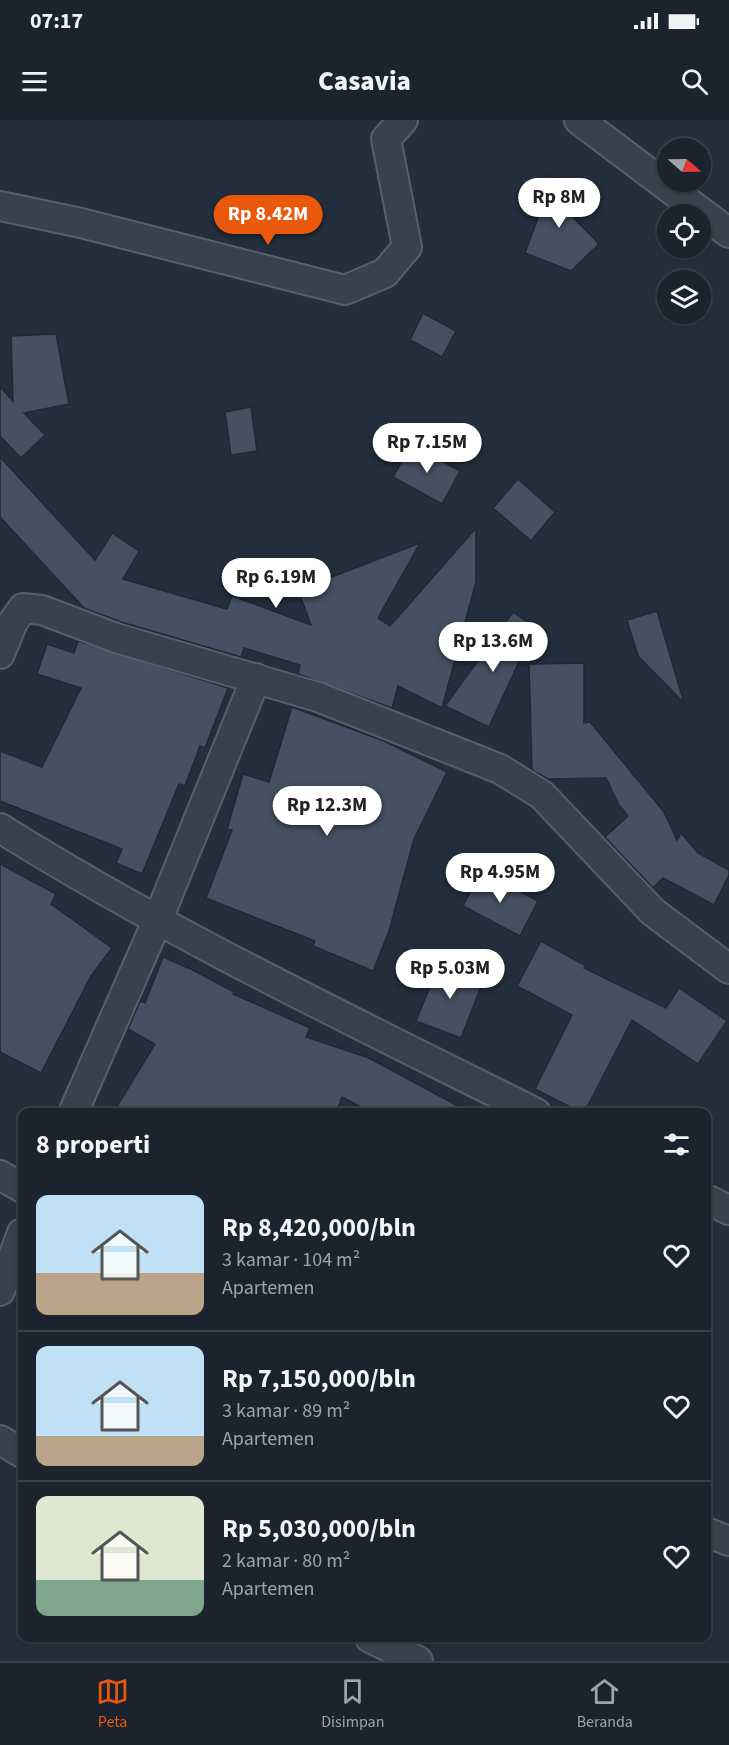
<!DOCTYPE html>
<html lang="id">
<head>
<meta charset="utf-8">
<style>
  body { margin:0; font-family:"Source Sans 3",sans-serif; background:#242b36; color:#f1f3f6; height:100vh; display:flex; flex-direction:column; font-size:22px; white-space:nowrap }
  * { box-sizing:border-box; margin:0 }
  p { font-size:20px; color:#a0a4aa }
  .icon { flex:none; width:33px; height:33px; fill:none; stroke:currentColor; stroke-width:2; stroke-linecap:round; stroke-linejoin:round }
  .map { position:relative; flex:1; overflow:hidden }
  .panel { position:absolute; left:18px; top:988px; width:693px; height:534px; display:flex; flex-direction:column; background:#1b232e; border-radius:12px; box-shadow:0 2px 4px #0004,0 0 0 2px #39404a }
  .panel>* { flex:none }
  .needle { width:39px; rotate:110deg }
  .fabs { position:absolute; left:657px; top:18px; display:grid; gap:12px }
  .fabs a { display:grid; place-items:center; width:54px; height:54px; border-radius:50%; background:#1b232e; box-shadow:0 2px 4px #0004,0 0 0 2px #39404a; font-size:30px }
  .price { position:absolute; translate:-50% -51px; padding:0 14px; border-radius:21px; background:#fff; color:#222; font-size:20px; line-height:39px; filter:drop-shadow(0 2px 3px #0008) }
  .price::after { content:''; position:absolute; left:50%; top:36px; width:18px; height:14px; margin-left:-9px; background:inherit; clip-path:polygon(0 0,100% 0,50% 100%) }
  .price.selected { background:#ea580c; color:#fff }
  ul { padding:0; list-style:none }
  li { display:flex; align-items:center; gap:18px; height:150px; padding:0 18px }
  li+li { border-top:2px solid #39404a }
  li span { display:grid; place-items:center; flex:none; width:168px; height:120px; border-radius:12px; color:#555 }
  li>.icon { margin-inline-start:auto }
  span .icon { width:72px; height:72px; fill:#fffc; stroke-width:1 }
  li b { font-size:26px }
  h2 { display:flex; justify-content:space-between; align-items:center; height:72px; padding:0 18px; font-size:26px }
  .status { display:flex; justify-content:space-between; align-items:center; height:42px; padding:0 30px; background:#1b232e; direction:ltr }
  .status svg { height:16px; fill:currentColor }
  header { display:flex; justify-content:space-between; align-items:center; height:78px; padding:0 18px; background:#1b232e; font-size:27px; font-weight:800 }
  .dock { display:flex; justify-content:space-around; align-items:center; height:84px; border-top:2px solid #39404a; background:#1b232e; font-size:16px; color:#a0a4aa }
  .dock a { display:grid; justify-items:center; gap:3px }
  .dock .selected { color:#ea580c }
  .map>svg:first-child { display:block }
</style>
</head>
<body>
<div class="status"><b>07:17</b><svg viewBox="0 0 49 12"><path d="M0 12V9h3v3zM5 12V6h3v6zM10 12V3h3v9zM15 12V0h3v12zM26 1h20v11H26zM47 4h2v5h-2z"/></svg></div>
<header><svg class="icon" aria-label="menu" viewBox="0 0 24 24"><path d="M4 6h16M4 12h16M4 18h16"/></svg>Casavia<svg class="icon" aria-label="search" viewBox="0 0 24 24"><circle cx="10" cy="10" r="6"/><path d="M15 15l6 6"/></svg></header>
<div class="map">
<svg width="729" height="1541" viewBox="0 0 729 1541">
  <rect width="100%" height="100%" fill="#242f3e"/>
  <g fill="#455162" stroke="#1f2835" stroke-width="1.5">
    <polygon points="546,56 576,70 567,91 599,124 571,151 525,133 543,84 534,81"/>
    <polygon points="423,193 456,211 442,237 410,220"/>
    <polygon points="56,214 69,284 24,293 45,315 21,338 0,316 0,267 13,281 11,216"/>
    <polygon points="251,287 257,331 231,335 225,292"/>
    <polygon points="412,324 460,351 442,384 393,357"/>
    <polygon points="0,337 95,440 112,413 139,431 123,459 227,489 232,476 311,505 298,470 420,423 378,498 390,506 476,408 476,462 442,588 398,566 392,588 298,554 300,545 244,528 241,537 121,502 84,488 0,397"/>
    <polygon points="518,359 555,392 531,421 493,388"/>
    <polygon points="657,491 684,583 638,536 627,500"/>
    <polygon points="513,492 535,507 489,607 445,586"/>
    <polygon points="78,521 228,568 205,628 200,626 185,666 179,664 142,754 116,743 122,729 0,681 0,631 42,647 81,568 37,554 47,524 74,533"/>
    <polygon points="584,543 584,603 590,602 664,692 677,720 681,713 698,733 729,750 729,755 714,785 663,758 653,768 605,717 628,696 619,685 606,658 548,659 532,650 529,544"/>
    <polygon points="292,587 384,621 447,652 414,719 389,811 373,851 313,826 315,821 206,778 232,710 227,709 243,654 269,662"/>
    <polygon points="0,744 56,774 51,784 112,828 91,856 41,953 0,932"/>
    <polygon points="481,751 538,781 520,816 463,786"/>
    <polygon points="541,821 586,846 584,848 666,888 679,868 727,901 698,944 632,900 584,993 582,993 535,969 572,895 517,866"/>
    <polygon points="163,837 193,850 234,872 233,874 310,908 306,917 369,938 471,993 373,993 342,977 336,993 113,993 155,924 128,909 140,881 145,883"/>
    <polygon points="440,842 484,859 461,918 416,901"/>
  </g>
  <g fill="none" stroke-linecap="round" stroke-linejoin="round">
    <g stroke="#565f6c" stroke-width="32">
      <g id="minor">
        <polyline points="579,0 729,113"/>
        <polyline points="0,86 81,103 345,170 385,153 407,127 386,19 403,0"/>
        <polyline points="0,534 13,502 23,488 42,490 116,518 318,577 500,649 542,675 653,792 729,849"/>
        <path d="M0,708C171,815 355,902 536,993"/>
        <polyline points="73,993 158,799 256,558"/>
        <polyline points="0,1055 22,1068"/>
        <polyline points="706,1079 729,1090"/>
        <polyline points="0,1171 22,1113"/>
        <polyline points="0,1320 22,1333"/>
        <polyline points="706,1412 729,1421"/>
        <polyline points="370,1518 418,1541"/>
      </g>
    </g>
    <use href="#minor" stroke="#38414e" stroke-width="28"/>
  </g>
</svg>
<div class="fabs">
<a><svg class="needle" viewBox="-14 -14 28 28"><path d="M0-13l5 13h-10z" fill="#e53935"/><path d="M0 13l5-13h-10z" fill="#a0a4aa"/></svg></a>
<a><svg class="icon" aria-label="locate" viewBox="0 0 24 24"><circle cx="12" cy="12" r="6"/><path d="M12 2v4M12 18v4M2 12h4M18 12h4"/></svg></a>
<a><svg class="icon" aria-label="layers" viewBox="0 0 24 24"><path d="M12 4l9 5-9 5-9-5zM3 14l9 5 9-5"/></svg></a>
</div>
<b class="price" style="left:559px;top:109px">Rp 8M</b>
<b class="price selected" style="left:268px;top:126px">Rp 8.42M</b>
<b class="price" style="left:427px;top:354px">Rp 7.15M</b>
<b class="price" style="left:276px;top:489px">Rp 6.19M</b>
<b class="price" style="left:493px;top:553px">Rp 13.6M</b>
<b class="price" style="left:327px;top:717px">Rp 12.3M</b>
<b class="price" style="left:500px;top:784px">Rp 4.95M</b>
<b class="price" style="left:450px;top:880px">Rp 5.03M</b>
<section class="panel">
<h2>8 properti<svg class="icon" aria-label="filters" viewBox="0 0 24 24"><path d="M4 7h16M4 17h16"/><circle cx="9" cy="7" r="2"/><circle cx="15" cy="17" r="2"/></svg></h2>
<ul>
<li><span style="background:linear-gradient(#bfe0f5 65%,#b9a48a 0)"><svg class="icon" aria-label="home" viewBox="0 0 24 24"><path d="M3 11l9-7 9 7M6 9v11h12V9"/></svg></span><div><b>Rp 8,420,000/bln</b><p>3 kamar · 104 m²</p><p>Apartemen</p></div><svg class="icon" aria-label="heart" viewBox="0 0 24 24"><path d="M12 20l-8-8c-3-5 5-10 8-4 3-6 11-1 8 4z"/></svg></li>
<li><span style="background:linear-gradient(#bfe0f5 75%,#b9a48a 0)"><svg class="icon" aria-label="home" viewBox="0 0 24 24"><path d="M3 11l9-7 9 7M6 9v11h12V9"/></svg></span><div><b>Rp 7,150,000/bln</b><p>3 kamar · 89 m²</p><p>Apartemen</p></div><svg class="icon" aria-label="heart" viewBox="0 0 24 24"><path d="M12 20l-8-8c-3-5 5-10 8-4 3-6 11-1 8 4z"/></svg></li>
<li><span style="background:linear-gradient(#dfe7d0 70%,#7fa58c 0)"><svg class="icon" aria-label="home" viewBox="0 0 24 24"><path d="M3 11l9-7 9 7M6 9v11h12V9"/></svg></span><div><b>Rp 5,030,000/bln</b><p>2 kamar · 80 m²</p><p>Apartemen</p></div><svg class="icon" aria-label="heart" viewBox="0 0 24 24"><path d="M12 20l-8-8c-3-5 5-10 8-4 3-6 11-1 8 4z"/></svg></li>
</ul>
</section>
</div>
<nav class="dock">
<a class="selected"><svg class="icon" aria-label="map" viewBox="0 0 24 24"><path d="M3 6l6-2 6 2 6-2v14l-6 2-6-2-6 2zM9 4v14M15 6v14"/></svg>Peta</a>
<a><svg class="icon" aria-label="saved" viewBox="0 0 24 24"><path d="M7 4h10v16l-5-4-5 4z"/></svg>Disimpan</a>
<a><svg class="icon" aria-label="home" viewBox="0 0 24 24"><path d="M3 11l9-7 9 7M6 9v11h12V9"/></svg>Beranda</a>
</nav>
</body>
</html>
